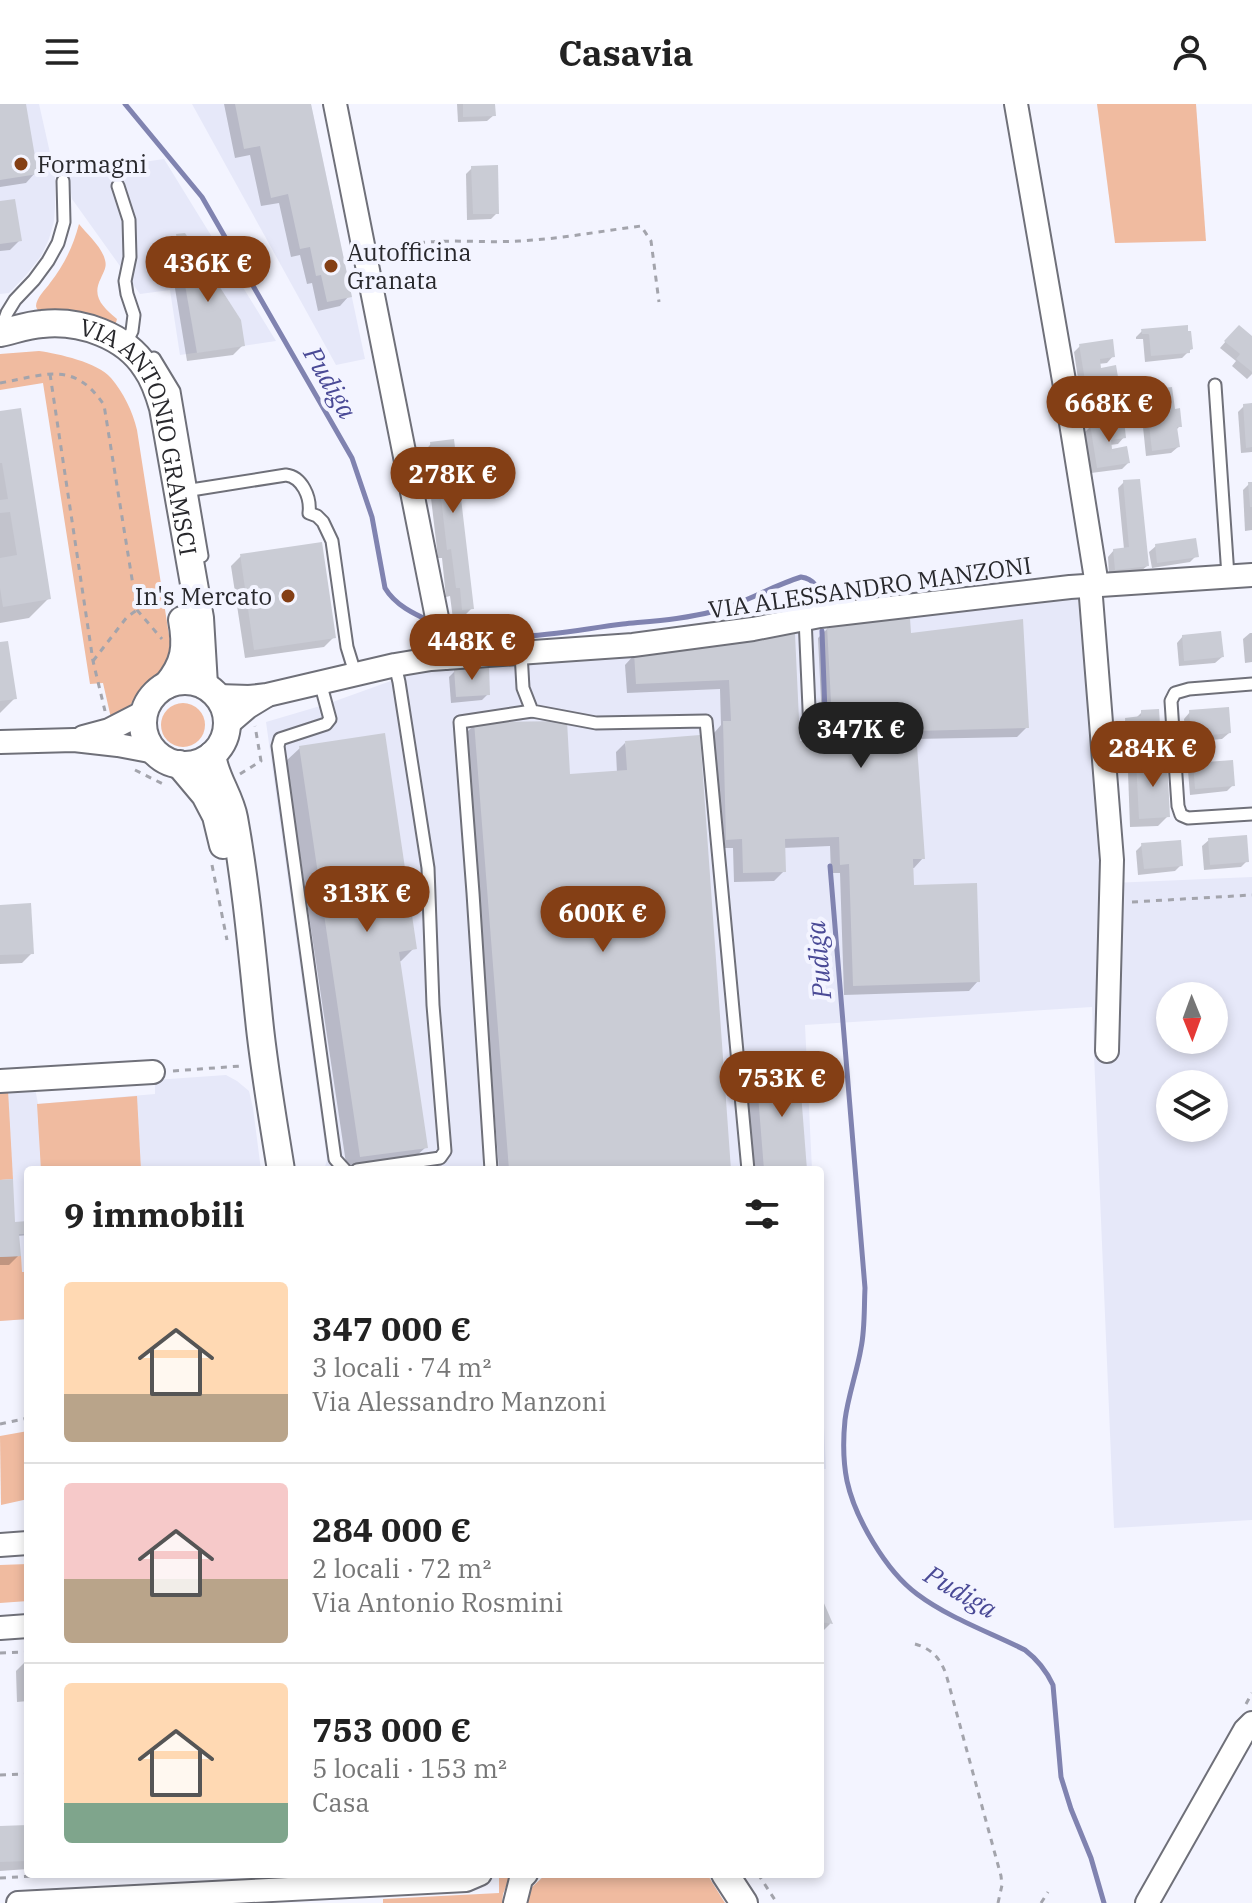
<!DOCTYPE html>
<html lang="it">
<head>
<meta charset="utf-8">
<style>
  body { margin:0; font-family:"IBM Plex Serif",serif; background:#f6f6f6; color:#222; height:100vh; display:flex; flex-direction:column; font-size:30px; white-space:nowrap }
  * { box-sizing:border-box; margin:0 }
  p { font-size:26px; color:#767676 }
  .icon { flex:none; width:44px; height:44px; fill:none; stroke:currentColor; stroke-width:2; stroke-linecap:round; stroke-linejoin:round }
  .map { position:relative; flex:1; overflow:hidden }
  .sheet { position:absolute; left:24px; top:1062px; width:800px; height:712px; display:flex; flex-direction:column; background:#fff; border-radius:8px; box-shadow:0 4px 12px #0003 }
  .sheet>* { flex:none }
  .needle { width:52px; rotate:179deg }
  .controls { position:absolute; left:1156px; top:878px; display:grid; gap:16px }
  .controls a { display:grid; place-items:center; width:72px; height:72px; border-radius:50%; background:#fff; box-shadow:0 4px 12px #0003; font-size:40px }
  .price { position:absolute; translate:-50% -68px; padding:0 18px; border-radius:28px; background:#843f15; color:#fff; font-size:26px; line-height:52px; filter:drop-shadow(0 2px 4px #0008) }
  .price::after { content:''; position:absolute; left:50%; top:48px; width:24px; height:18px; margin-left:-12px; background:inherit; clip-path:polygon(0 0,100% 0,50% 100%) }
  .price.current { background:#222; color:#fff }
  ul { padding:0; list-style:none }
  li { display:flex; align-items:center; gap:24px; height:200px; padding:0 40px }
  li+li { border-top:2px solid #e0e0e0 }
  li span { display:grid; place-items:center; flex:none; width:224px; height:160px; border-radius:8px; color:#555 }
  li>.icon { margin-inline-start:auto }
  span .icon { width:96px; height:96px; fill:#fffc; stroke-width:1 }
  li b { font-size:34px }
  h2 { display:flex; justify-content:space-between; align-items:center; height:96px; padding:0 40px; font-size:34px }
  header { display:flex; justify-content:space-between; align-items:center; height:104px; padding:0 40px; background:#fff; font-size:36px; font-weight:700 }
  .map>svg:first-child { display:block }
</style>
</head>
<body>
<header><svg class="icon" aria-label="menu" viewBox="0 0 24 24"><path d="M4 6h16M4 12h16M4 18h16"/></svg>Casavia<svg class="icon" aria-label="person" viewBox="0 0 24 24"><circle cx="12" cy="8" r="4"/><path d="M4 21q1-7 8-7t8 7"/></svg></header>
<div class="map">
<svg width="1252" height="1799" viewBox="0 0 1252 1799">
  <rect width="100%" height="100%" fill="#f3f4ff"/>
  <g fill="#e6e8f9" fill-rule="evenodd">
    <polygon points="0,0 39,0 55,71 55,103 54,117 49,135 41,152 27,170 9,189 0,190"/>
    <polygon points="192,0 311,0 365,255 336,261"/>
    <polygon points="164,55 276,237 180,251 170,186 140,190 72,95 68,69"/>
    <path d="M1078,493L1112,756V779L1252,773V1416L1114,1424L1092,903L805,921L812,1066H324L327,1056L266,618L327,600L424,565ZM1170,892H1214V936H1170ZM1170,980H1214V1024H1170Z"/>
    <polygon points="226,971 237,977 249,987 253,1004 261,1066 28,1066 28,1215 0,1217 0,987 35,984 38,1000 155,990 155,976"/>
    <polygon points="820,1239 826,1365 820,1365"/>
  </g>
  <g fill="#f0bba0">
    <polygon points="1097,0 1196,0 1206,137 1115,139"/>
    <path d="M79,120C87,130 102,143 105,156C107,163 104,167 101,174C91,193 103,203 117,215L114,226L45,211C41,209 37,207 36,202C36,194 46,185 50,179C64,161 73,143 79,120Z"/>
    <path d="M39,247C59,250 97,258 111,274C123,288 133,308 137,326L171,544L169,553L155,577L138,591L123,610L111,614L103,579L90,580L43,279L0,286V250Z"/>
    <circle cx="183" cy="621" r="22"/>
    <polygon points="8,986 13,1075 0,1076 0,987"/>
    <polygon points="137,992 141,1066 41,1066 37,1000"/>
    <polygon points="21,1152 22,1168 28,1168 28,1215 0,1217 0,1153"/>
    <polygon points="28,1327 28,1395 1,1401 0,1332"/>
    <polygon points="28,1460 28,1497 0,1499 0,1461"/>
    <polygon points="499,1770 511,1770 503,1790 502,1799 383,1799 383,1795 499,1789"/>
    <polygon points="546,1770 707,1770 725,1799 526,1799 530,1785"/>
  </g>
  <g fill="#0003">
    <polygon points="0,0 24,0 35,69 26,79 0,83"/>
    <polygon points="224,0 309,0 349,192 340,202 318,207 312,179 307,180 300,151 291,153 279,99 261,102 250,51 235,54"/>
    <polygon points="457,0 493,0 494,11 487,17 458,18"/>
    <polygon points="472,64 497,109 491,115 467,116 466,70"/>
    <polygon points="0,100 20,136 10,146 0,147"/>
    <polygon points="177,132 243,241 233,251 187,257 168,142"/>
    <polygon points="1142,227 1188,248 1182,254 1145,258 1143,235 1136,235 1136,233"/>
    <polygon points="1233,229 1252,235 1252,270 1247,275 1232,262 1236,257 1220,244"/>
    <polygon points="1080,242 1113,252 1107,259 1098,260 1099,266 1117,278 1110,284 1080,288 1074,248"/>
    <polygon points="1146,288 1173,307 1180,322 1176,326 1178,343 1171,349 1146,352 1140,294"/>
    <polygon points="1252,301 1252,348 1241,349 1238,308 1244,302"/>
    <polygon points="0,309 49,494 29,514 0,519"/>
    <polygon points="1091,322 1124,333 1118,340 1110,341 1110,347 1128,359 1122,365 1091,369 1085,328"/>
    <polygon points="431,340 472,504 462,514 453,515 450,492 446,493 442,454 438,454 431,394 426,394 421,350"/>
    <polygon points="1124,378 1147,462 1140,468 1109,471 1108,453 1114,446 1124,445 1118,384"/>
    <polygon points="1249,380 1252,380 1252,426 1245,427 1243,386"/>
    <polygon points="1156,442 1196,452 1190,458 1152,464 1149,448"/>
    <polygon points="241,452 334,533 324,543 245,554 231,462"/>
    <polygon points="828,524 909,531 1027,623 1017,633 915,635 923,754 914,764 911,764 912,783 978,877 969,887 844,891 840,769 831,769 830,742 783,744 784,767 774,777 734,778 733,744 717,744 714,629 721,621 720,585 627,589 625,561 634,551 793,533 798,639 823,638 818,534"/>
    <polygon points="1250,529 1252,529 1252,558 1245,559 1243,535"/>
    <polygon points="1183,532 1222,553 1215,559 1179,562 1177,539"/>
    <polygon points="0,540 15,594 0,609"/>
    <polygon points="455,567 488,590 482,596 451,599 449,573"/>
    <polygon points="1142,608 1159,636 1153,642 1121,644 1120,622 1126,616 1135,615"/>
    <polygon points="1190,608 1229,629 1222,635 1186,638 1184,615"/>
    <polygon points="475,620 569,672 617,669 616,648 625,639 729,1066 499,1066 465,630"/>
    <polygon points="300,644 414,844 401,857 398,858 426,1043 412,1056 347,1066 286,657"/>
    <polygon points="1137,658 1168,712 1158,722 1130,723 1128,668"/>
    <polygon points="1194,661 1233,681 1227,687 1190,691 1188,667"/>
    <polygon points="1209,736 1247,757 1241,763 1204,766 1202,742"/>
    <polygon points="1142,741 1181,761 1175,767 1138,771 1136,747"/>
    <polygon points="0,802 32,849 22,859 0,860"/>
    <polygon points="757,968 805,1066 750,1066 744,981"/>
    <polygon points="0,1078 14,1123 28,1119 28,1131 18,1132 19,1151 9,1161 0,1161"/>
    <polygon points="28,1143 28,1173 27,1173 25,1146"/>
    <polygon points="820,1495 830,1520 820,1530"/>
    <polygon points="28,1555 28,1597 17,1598 16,1567"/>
    <polygon points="28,1712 28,1765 0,1767 0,1724 24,1723 24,1716"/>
    <polygon points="30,1770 57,1770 31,1772"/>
  </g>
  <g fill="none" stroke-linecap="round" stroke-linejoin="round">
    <g stroke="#8083b0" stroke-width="5">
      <path d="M125,0L202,93L352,354L372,413L385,484C395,501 414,510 432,518"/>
      <path d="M445,523C502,543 565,527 623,520C653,517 685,515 715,507C745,499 772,482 801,473C815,475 818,484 821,496"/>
      <polyline points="822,527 826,636"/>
      <path d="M830,762L865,1184C864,1204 865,1225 861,1244C857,1268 848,1292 845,1316C843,1336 843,1357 847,1377C855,1414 886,1467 917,1490C949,1514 989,1528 1025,1546C1038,1556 1046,1566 1053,1581L1061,1673L1071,1705L1091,1754L1104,1799"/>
    </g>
  </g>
  <g fill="#caccd5">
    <polygon points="0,0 26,0 38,70 0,76"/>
    <polygon points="235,0 311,0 352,193 327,198 321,171 316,172 310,143 300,145 288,90 271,94 260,42 244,45"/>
    <polygon points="463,0 495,0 496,12 463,13"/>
    <polygon points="498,61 499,110 473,110 471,62"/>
    <polygon points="15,95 22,137 0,140 0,97"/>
    <polygon points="185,129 241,216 245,242 197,249 176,130"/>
    <polygon points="1188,221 1188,227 1191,227 1193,245 1190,246 1190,249 1151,252 1149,230 1142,230 1141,225"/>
    <polygon points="1239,221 1252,232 1252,268 1236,255 1240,250 1224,237"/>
    <polygon points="1113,235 1115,253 1100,255 1101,264 1116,261 1119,279 1086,283 1079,240"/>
    <polygon points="1172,283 1175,305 1180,304 1182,323 1177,323 1180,343 1152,347 1145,286"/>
    <polygon points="1252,299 1252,343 1246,344 1243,300"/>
    <polygon points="21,304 51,495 3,503 0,484 0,454 17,451 10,408 0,409 0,396 8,395 2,359 0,359 0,307"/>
    <polygon points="1124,316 1126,334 1111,336 1112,345 1127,342 1130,359 1097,364 1090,320"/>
    <polygon points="454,335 474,505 462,506 460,484 456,484 451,445 447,446 440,385 436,385 430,338"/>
    <polygon points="1140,375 1149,462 1115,466 1113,445 1129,443 1123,376"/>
    <polygon points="1248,378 1252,378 1252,403 1250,403"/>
    <polygon points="1196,434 1199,453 1157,459 1155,440"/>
    <polygon points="322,438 336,534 254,546 240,450"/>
    <polygon points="910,514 911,529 1023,515 1029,624 916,627 925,755 913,755 914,781 977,779 980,878 853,882 849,760 840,761 839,733 785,735 786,768 743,769 742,735 726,736 723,617 731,617 729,576 636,580 634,549 795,530 800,637 833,636 827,522"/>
    <polygon points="1221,527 1224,553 1184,557 1182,531"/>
    <polygon points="8,537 17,595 0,597 0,538"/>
    <polygon points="489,562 490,591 456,593 454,565"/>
    <polygon points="1229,603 1231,629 1191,633 1189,606"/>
    <polygon points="1159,605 1161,637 1127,639 1125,614 1141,612 1141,606"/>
    <polygon points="567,617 570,670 627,666 625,637 700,631 731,1066 509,1066 474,618"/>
    <polygon points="385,629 417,845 399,848 428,1044 360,1053 299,642"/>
    <polygon points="1167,655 1170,713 1139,715 1136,657"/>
    <polygon points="1233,656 1235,682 1195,685 1193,659"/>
    <polygon points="1247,731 1249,758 1210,761 1208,734"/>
    <polygon points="1181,736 1183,762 1144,765 1141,739"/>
    <polygon points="31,799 34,850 0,851 0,801"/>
    <polygon points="799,963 807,1066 764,1066 756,966"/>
    <polygon points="13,1075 15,1118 28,1117 28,1130 19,1130 21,1152 0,1153 0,1076"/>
    <polygon points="820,1490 833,1520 820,1518"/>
    <polygon points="28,1721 28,1757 0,1758 0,1722"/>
  </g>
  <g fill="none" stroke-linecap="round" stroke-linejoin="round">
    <g stroke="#6f7079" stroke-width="15">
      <g id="service">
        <polyline points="118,82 129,116 130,153 125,177 127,190 134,211 132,227 125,241"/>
        <polyline points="1,226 7,209 15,196 34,176 48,157 58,139 64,118 63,77"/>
        <polyline points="154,254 174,287 202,452"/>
        <polyline points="1215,281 1228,472"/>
        <path d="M191,386L286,371C302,373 311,393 309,409L317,412L323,418L332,437L347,543L355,569"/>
        <polyline points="805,514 810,627"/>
        <polyline points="521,549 523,584 532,607 596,619 706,617 748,1066"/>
        <polyline points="320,578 330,615 326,620 280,635 278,642 335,1055 345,1066"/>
        <polyline points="1252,580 1189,585 1175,589 1171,597 1178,702 1181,711 1188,714 1252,710"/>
        <polyline points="357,1066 440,1054 445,1047 433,901 428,764 399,578 395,561"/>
        <polyline points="491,1066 473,789 460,618 532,607"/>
      </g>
    </g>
    <g stroke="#6f7079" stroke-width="26">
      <g id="minor">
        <polyline points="335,0 445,554"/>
        <polyline points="1016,0 1067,294 1097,481"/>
        <polyline points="1090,481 1112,756 1107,947"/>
        <polyline points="218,592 249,593 267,591 395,561 431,555 633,541 753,525 820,512 1070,483 1252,471"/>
        <polyline points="227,621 248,603 266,592"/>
        <polyline points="83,633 109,626 144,608"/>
        <polyline points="0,638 74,636 118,641 155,648"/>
        <polyline points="0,977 153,968"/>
        <polyline points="0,1441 28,1439"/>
        <polyline points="0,1524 28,1522"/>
        <polyline points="18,1799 466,1776 480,1770"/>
        <polyline points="515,1799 521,1775 526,1770"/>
        <polyline points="1147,1799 1245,1626 1252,1619"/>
      </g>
    </g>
    <g stroke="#6f7079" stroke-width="30">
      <g id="tertiary">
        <path id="s1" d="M0,229C14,226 28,221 42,220C80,216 125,231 146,264C154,275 159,290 163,304L200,514L204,581"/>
        <circle cx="185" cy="619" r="42"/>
        <path d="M167,581C185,559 187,543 182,516"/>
        <path d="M212,651C215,674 230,692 234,714C246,780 252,848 259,915C264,965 273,1016 281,1066"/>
        <polyline points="179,660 205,691 216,712 223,741"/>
        <polyline points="725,1770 744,1799"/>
      </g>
    </g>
    <g stroke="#a3a4ac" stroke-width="3" stroke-dasharray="6 6" stroke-linecap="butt">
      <path d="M384,147C427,131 474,140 519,137C560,135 601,127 641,122L651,137L659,198"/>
      <polyline points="50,270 93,557 105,607"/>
      <path d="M0,279C45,271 74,256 104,301L137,506L162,535"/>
      <polyline points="93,557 127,513 137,506"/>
      <polyline points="135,666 167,682"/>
      <polyline points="240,670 261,657 255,622"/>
      <polyline points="212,761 227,836"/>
      <polyline points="1132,798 1252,791"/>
      <polyline points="173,967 241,962"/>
      <polyline points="0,1320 28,1314"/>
      <path d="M915,1540C932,1545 940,1554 946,1570L1001,1772L1002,1781L998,1799"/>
      <polyline points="0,1549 28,1548"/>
      <polyline points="1246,1600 1252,1589"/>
      <polyline points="0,1671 28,1670"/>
      <polyline points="91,1770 115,1772"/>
      <polyline points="758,1770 777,1799"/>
      <polyline points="0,1774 69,1770"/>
      <polyline points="1041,1799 1048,1788"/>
    </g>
    <use href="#service" stroke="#fff" stroke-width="11"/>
    <use href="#minor" stroke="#fff" stroke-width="22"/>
    <use href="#tertiary" stroke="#fff" stroke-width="26"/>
  </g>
  <g fill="#843f15" stroke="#f3f4ff" stroke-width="3">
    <circle cx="21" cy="60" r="8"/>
    <circle cx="331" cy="162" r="8"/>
    <circle cx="288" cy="492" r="8"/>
  </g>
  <g text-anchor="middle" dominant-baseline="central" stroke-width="8" stroke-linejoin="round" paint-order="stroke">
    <g font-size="24" fill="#28282c" stroke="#f3f4ff" text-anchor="start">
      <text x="37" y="60">Formagni</text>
      <text x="347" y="148">Autofficina<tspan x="347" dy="28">Granata</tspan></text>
      <text x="272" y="492" text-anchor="end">In's Mercato</text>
    </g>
    <g font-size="24" fill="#28282c" stroke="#f3f4ff">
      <text stroke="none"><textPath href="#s1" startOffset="218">VIA ANTONIO GRAMSCI</textPath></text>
      <text transform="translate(870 483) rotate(-8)">VIA ALESSANDRO MANZONI</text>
    </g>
    <g font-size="26" font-style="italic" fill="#4a4a96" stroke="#f3f4ff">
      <text transform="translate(331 278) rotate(60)">Pudiga</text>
      <text transform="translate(818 856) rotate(-95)">Pudiga</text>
      <text transform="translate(961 1487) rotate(30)">Pudiga</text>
    </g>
  </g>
</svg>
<div class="controls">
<a><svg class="needle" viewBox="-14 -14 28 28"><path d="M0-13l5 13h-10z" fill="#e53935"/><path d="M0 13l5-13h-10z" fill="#767676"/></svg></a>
<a><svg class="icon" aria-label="layers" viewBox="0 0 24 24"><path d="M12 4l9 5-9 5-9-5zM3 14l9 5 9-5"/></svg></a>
</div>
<b class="price" style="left:208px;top:200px">436K €</b>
<b class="price" style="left:1109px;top:340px">668K €</b>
<b class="price" style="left:453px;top:411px">278K €</b>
<b class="price" style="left:472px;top:578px">448K €</b>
<b class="price current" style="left:861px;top:666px">347K €</b>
<b class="price" style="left:1153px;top:685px">284K €</b>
<b class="price" style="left:367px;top:830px">313K €</b>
<b class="price" style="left:603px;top:850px">600K €</b>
<b class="price" style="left:782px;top:1015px">753K €</b>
<section class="sheet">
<h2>9 immobili<svg class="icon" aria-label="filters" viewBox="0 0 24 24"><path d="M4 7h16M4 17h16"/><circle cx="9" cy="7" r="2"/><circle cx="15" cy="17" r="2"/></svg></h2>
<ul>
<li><span style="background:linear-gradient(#ffd9b3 70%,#b9a48a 0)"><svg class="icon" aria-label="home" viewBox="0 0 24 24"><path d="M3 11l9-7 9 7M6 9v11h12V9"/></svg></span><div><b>347 000 €</b><p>3 locali · 74 m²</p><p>Via Alessandro Manzoni</p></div></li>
<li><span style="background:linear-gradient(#f6c9c9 60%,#b9a48a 0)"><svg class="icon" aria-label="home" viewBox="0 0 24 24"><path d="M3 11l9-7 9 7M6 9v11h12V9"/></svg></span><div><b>284 000 €</b><p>2 locali · 72 m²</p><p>Via Antonio Rosmini</p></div></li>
<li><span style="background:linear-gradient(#ffd9b3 75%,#7fa58c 0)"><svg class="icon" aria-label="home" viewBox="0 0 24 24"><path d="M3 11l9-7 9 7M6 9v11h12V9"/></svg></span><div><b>753 000 €</b><p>5 locali · 153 m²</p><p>Casa</p></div></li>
</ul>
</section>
</div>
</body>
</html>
